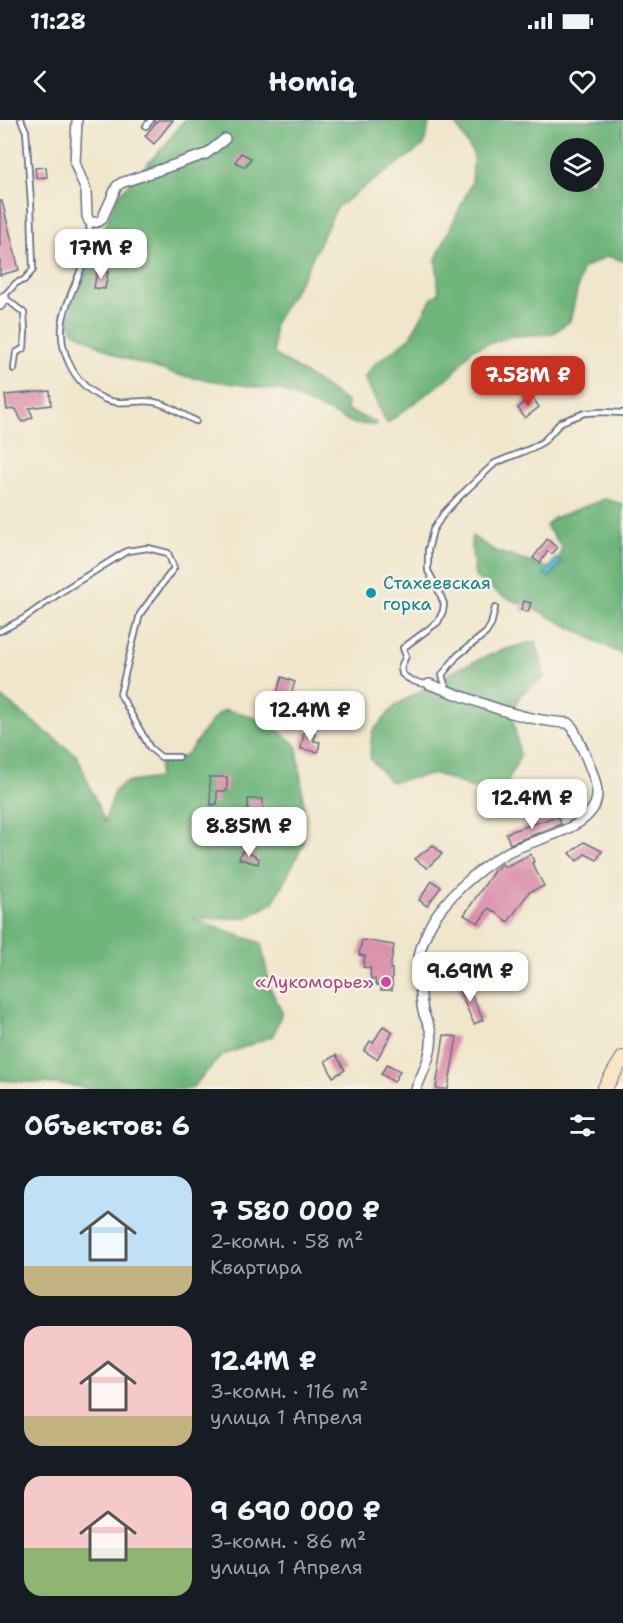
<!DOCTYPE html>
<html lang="ru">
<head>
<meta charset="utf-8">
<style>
  body { margin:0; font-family:"Shantell Sans",sans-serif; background:#20242c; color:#f1f3f6; height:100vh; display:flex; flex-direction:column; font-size:22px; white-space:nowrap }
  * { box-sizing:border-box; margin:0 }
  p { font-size:20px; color:#9ea1a6 }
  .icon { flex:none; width:33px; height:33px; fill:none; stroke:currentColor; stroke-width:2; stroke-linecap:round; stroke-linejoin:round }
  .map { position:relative; height:969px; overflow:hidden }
  .side { display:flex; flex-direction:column; background:#171b24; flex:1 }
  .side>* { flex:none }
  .controls { position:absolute; left:550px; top:18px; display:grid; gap:12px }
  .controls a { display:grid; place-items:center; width:54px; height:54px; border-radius:50%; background:#171b24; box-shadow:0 6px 24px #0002; font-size:30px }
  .price { position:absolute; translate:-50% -51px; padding:0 14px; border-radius:12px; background:#fff; color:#222; font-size:20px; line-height:39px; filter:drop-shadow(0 2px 3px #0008) }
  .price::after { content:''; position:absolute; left:50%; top:36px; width:18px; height:14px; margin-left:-9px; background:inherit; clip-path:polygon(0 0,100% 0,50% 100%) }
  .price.active { background:#c8321e; color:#fff }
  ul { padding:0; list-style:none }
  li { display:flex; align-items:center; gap:18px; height:150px; padding:0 24px }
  li span { display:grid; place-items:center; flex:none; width:168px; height:120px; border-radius:18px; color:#555 }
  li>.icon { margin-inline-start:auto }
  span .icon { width:72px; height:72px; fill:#fffc; stroke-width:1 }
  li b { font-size:26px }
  h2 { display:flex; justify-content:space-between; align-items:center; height:72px; padding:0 24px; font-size:26px }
  .status { display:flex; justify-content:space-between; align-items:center; height:42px; padding:0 30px; background:#171b24; direction:ltr }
  .status svg { height:16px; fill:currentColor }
  header { display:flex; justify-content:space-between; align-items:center; height:78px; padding:0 24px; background:#171b24; font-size:27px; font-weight:700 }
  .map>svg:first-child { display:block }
</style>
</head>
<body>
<div class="status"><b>11:28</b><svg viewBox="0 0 49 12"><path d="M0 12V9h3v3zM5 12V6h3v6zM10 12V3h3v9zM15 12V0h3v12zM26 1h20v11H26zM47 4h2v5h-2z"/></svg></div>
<header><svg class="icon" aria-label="back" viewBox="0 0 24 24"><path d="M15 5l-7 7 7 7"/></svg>Homiq<svg class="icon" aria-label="heart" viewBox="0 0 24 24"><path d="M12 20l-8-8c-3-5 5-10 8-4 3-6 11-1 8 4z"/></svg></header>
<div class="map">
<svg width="623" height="969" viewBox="0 0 623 969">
  <rect width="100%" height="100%" fill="#f7f3e8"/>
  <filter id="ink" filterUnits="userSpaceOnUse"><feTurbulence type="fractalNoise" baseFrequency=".0167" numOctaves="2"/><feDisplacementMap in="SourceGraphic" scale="12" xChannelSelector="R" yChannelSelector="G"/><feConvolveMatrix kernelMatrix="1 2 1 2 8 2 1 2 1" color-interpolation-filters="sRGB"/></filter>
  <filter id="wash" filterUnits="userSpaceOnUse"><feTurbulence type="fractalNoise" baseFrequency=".008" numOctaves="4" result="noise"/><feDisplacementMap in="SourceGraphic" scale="24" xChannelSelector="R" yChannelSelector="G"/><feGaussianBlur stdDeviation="1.35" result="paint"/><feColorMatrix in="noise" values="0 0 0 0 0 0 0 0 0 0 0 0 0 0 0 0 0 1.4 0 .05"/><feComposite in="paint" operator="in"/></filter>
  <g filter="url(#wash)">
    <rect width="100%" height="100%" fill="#f0e6cb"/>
    <g fill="#6eb57a" stroke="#44726c" stroke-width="1.5" fill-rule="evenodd">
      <polygon points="184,0 430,0 424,25 337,87 306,151 274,204 274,234 310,257 347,282 346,290 375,302 376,305 355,304 282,271 182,256 120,237 73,211 69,201 72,186 117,77 165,25"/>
      <path d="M453,0H623V141L607,136L582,149L570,201L552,214L513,216L472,229L452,255L387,303L364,257L375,244L409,219L432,178L439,173L436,139L472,62L474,35ZM561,28H594V62H561Z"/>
      <polygon points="605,379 623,384 623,535 541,492 502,476 475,457 471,422 472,416 495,431 551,449 558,443 562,427 546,406 554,398"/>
      <polygon points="536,521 545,557 520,575 512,593 520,636 503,671 488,674 436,654 390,662 370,638 372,612 396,585 460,548 499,531"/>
      <path d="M0,576L77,636L105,702L114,672L124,663L158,658L160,642C165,642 170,644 174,642C196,634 202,603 225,590L244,594L270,604L297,626L304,688L303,725L273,783L246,798L192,799L261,823L270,868L282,892L273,916L221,936L191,969H91L67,965L0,960Z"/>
    </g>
    <polygon fill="#45b3c1" stroke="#307190" stroke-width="1.5" points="556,438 562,442 550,458 544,454"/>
    <g id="blocks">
      <g fill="#db92ac">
        <polygon points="158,0 173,0 154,24 145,16"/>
        <polygon points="241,33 251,38 245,47 235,42"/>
        <polygon points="46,47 47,57 36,58 35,48"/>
        <polygon points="0,81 2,81 19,150 0,155"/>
        <polygon points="97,150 108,152 105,169 94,168"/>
        <polygon points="50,271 51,285 29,288 33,297 22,302 16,289 7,290 5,275"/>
        <polygon points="531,275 539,287 525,298 518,288"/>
        <polygon points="547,419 557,428 552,434 548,431 540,443 533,438"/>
        <polygon points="524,481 531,483 528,492 521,490"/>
        <polygon points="282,557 295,562 290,577 277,572"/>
        <polygon points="304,611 315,613 314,621 320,622 318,632 301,629"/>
        <polygon points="209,657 227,657 227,671 217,671 217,684 211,685"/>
        <polygon points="248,679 263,679 263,693 248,692"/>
        <polygon points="558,696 561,704 510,724 506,713"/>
        <polygon points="584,722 602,731 597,740 585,734 577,741 570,733"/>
        <polygon points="433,725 442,734 427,748 415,739"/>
        <polygon points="242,731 255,735 255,737 259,738 258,744 239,739"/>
        <polygon points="531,734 534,742 532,743 544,766 529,772 508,802 489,788 478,803 464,795 494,751 502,744 505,747"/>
        <polygon points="432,761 441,767 427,786 419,780"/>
        <polygon points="362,820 394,825 390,849 392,849 392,870 381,870 381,865 376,865 375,859 371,860 370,848 363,847 365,836 359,835"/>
        <polygon points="466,862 483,900 474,904 457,866"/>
        <polygon points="383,906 393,912 377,939 364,931 370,921 373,923"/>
        <polygon points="444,915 457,917 448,969 440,969 436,968"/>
        <polygon points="336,935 345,950 333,957 325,941"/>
        <polygon points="387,944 400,951 394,962 381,954"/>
      </g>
    </g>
  </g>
  <g filter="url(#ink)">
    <use href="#blocks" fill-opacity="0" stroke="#666f84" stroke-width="1.5"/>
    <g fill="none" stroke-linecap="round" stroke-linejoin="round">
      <g stroke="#666f84" stroke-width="8">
        <g id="lane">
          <polyline points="146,6 151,0"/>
          <path d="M89,101C89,107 91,114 90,120C89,126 86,132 85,138C73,176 50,203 69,243C76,259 88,271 104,279C120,286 138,279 154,282C169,284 183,296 196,301"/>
          <polyline points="3,177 16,163 24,160 33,150 31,83 26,11 21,0"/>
          <polyline points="4,177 24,193 25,211 24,228 16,233 14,249"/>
          <polyline points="0,511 23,499 64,470 127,431 148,428 168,433 174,448 140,494 120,574 150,628 161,637 179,637"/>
          <path d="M429,564C418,564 410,561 402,554L401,547L406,536L403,528L438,502L443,491L444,484L438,469L428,451V430L433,410L444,393L459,377L495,343L532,328L544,321L561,302L585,293L602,292L623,293"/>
          <polyline points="447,571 442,555 457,536 486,513 491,505 495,488"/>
        </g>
      </g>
      <g stroke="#666f84" stroke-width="12">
        <g id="street">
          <path d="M77,0L75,43L86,71L87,96L89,101C95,103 98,103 102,99L117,66L121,63L206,34L225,19"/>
          <polyline points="0,185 4,177"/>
          <path d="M416,969C423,952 434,931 431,912C429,905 425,898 423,891C421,882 421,872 420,863C420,857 418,851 418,845C418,833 423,821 428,810C441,781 480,747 508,732C533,718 599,710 597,672C596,655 580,624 573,608L568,603C520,601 474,580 429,564"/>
        </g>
      </g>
      <g stroke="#666f84" stroke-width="16">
        <polyline id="secondary" points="604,969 623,938"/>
      </g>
      <use href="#lane" stroke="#fff" stroke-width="4.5"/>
      <use href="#street" stroke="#fff" stroke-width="9"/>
      <use href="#secondary" stroke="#fbe6c3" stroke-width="14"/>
    </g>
  </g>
  <circle fill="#0f9aa8" stroke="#f7f3e8" stroke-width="2" cx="371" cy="473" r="6"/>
  <circle fill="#d1479c" stroke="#f7f3e8" stroke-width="2" cx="386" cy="862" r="6"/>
  <g text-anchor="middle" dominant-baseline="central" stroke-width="5" stroke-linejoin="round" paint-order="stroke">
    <g font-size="18" fill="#0d838f" stroke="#f7f3e8" text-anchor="start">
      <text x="383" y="463">Стахеевская<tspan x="383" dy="21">горка</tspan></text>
    </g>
    <g font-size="18" fill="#b23c85" stroke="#f7f3e8" text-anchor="end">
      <text x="374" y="862">«Лукоморье»</text>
    </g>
  </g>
</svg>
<div class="controls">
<a><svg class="icon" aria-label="layers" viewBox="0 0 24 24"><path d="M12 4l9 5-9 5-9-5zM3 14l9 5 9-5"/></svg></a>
</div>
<b class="price" style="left:101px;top:160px">17M ₽</b>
<b class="price active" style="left:528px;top:287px">7.58M ₽</b>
<b class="price" style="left:310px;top:622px">12.4M ₽</b>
<b class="price" style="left:532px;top:710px">12.4M ₽</b>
<b class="price" style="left:249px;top:738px">8.85M ₽</b>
<b class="price" style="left:470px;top:883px">9.69M ₽</b>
</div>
<section class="side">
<h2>Объектов: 6<svg class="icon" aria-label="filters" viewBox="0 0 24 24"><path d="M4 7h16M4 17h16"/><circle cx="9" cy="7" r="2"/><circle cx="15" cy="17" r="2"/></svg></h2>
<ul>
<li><span style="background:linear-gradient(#bfe0f5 75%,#c2b280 0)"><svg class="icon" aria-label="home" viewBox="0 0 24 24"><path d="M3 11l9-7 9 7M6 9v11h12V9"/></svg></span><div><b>7 580 000 ₽</b><p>2-комн. · 58 m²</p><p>Квартира</p></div></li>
<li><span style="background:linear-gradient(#f6c9c9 75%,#c2b280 0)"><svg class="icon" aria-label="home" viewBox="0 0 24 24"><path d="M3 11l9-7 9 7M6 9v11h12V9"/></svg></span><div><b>12.4M ₽</b><p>3-комн. · 116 m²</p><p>улица 1 Апреля</p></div></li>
<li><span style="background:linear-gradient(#f6c9c9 60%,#8fb573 0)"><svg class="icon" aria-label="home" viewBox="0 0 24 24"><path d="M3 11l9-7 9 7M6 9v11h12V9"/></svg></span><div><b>9 690 000 ₽</b><p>3-комн. · 86 m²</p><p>улица 1 Апреля</p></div></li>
</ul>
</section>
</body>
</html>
